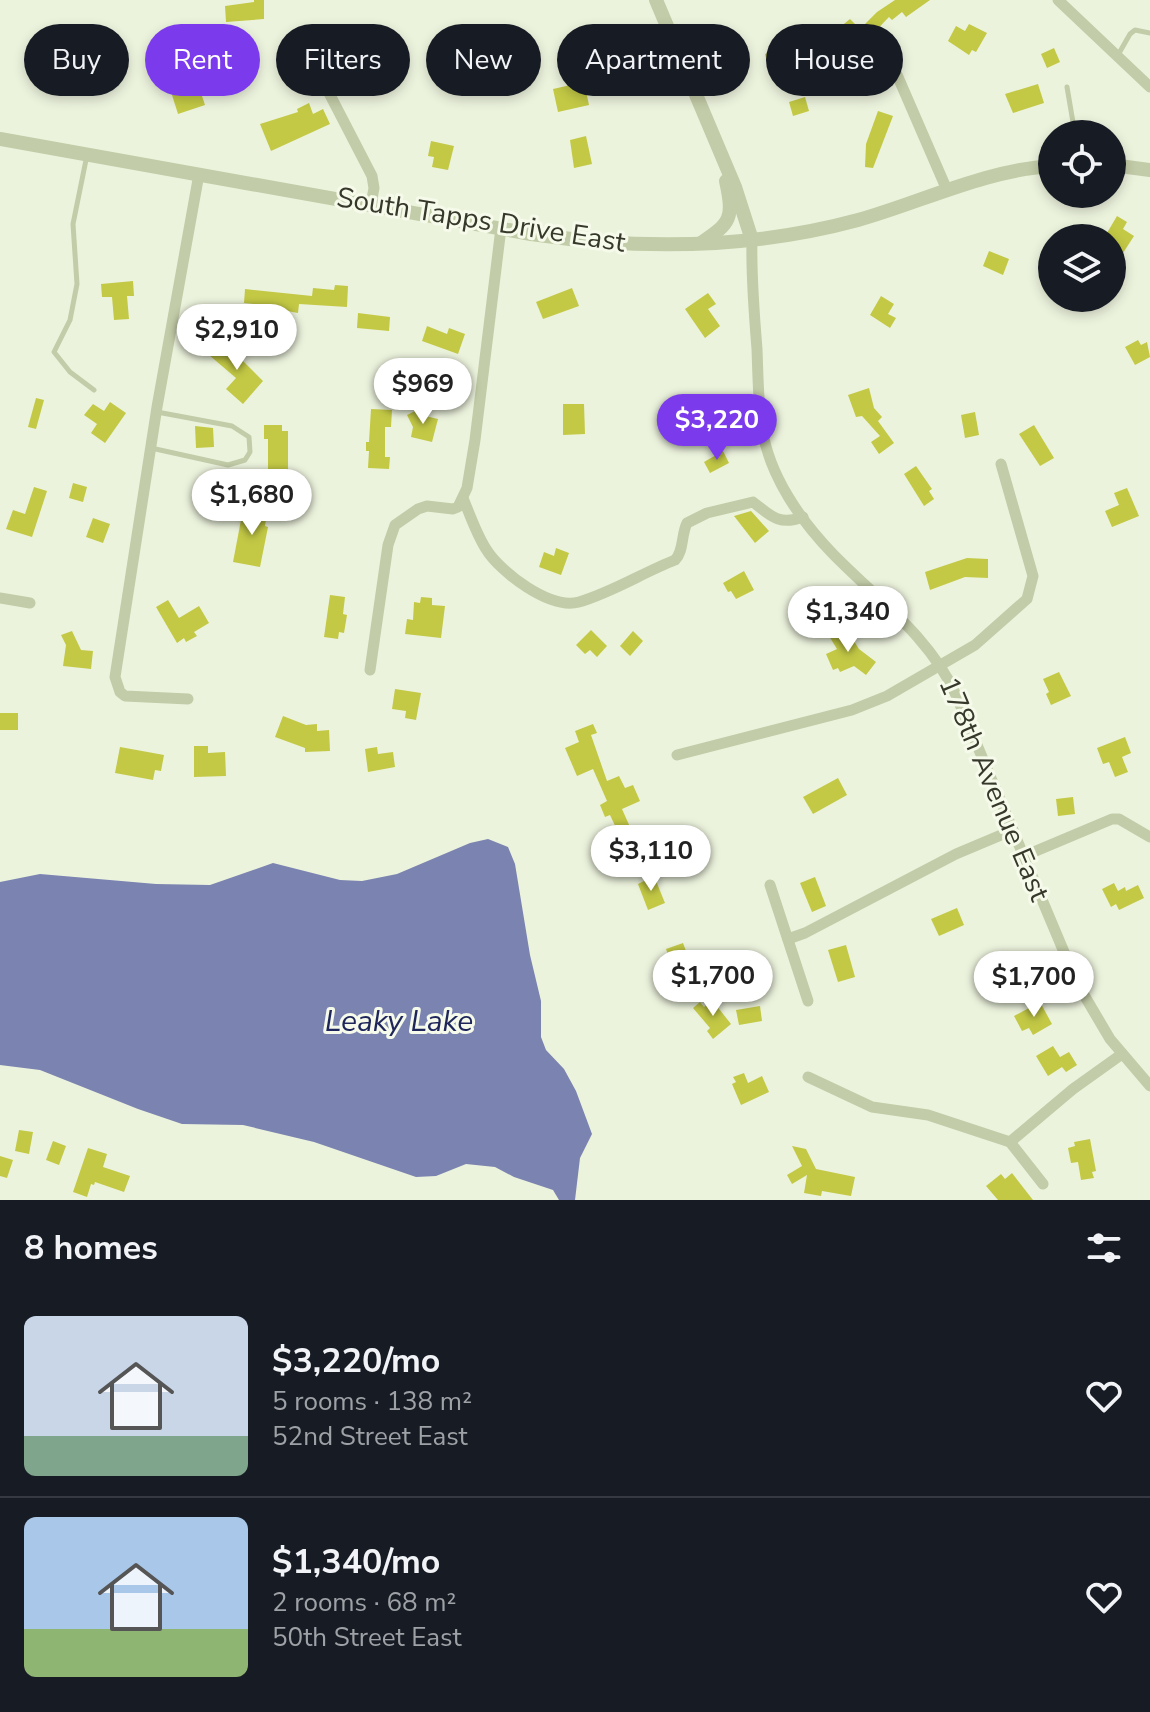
<!DOCTYPE html>
<html lang="en">
<head>
<meta charset="utf-8">
<style>
  body { margin:0; font-family:"Nunito Sans",sans-serif; background:#242831; color:#f1f3f6; height:100vh; display:flex; flex-direction:column; font-size:30px; white-space:nowrap }
  * { box-sizing:border-box; margin:0 }
  p { font-size:26px; color:#9ea1a6 }
  .icon { flex:none; width:44px; height:44px; fill:none; stroke:currentColor; stroke-width:2; stroke-linecap:round; stroke-linejoin:round }
  .map { position:relative; height:1200px; overflow:hidden }
  .sheet { display:flex; flex-direction:column; background:#171b24; flex:1 }
  .sheet>* { flex:none }
  .banner { position:absolute; left:24px; top:24px; width:1102px; height:72px; display:flex; gap:16px }
  .buttons { position:absolute; left:1038px; top:120px; display:grid; gap:16px }
  .buttons a { display:grid; place-items:center; width:88px; height:88px; border-radius:50%; background:#171b24; box-shadow:0 4px 12px #0003; font-size:40px }
  .price { position:absolute; translate:-50% -68px; padding:0 18px; border-radius:28px; background:#fff; color:#222; font-size:26px; line-height:52px; filter:drop-shadow(0 2px 4px #0008) }
  .price::after { content:''; position:absolute; left:50%; top:48px; width:24px; height:18px; margin-left:-12px; background:inherit; clip-path:polygon(0 0,100% 0,50% 100%) }
  .price.selected { background:#7c3aed; color:#fff }
  ul { padding:0; list-style:none }
  li { display:flex; align-items:center; gap:24px; height:200px; padding:0 24px }
  li+li { border-top:2px solid #363941 }
  li span { display:grid; place-items:center; flex:none; width:224px; height:160px; border-radius:12px; color:#555 }
  li>.icon { margin-inline-start:auto }
  span .icon { width:96px; height:96px; fill:#fffc; stroke-width:1 }
  li b { font-size:34px }
  h2 { display:flex; justify-content:space-between; align-items:center; height:96px; padding:0 24px; font-size:34px }
  .chip { padding:0 28px; border-radius:36px; background:#171b24; box-shadow:0 4px 12px #0003; font-size:28px; line-height:72px }
  .chip.selected { background:#7c3aed; color:#fff }
  .map>svg:first-child { display:block }
</style>
</head>
<body>
<div class="map">
<svg width="1150" height="1200" viewBox="0 0 1150 1200">
  <rect width="100%" height="100%" fill="#ecf3dd"/>
  <polygon fill="#7b83b1" points="488,839 508,847 515,864 530,955 541,1001 541,1037 546,1050 564,1069 576,1091 592,1134 580,1158 575,1200 559,1200 553,1190 514,1177 495,1167 466,1164 436,1176 416,1177 314,1142 243,1125 182,1124 138,1109 40,1070 0,1065 0,882 40,874 156,884 210,885 273,863 340,880 362,881 397,874 470,843"/>
  <g fill="#c3c945">
    <polygon points="254,0 264,0 264,19 226,22 225,6 254,2"/>
    <polygon points="895,0 930,0 906,17 902,12 892,20 889,17 859,48 854,43 844,53 828,37 850,19 860,29 877,12"/>
    <polygon points="969,24 987,33 976,52 972,50 969,55 948,41 956,26 965,31"/>
    <polygon points="629,27 637,44 612,57 602,36 610,32 612,35"/>
    <polygon points="790,48 797,76 784,79 782,68 769,71 765,54"/>
    <polygon points="1054,48 1060,62 1047,68 1041,54"/>
    <polygon points="53,51 80,56 76,73 65,71 64,76 49,73"/>
    <polygon points="469,51 476,61 458,74 451,63"/>
    <polygon points="584,82 589,105 558,112 553,89"/>
    <polygon points="1038,84 1044,103 1013,113 1005,94"/>
    <polygon points="199,87 205,105 178,114 172,95"/>
    <polygon points="805,97 809,111 793,116 789,102"/>
    <polygon points="309,103 313,114 323,109 330,124 271,151 260,124 298,112 297,109"/>
    <polygon points="878,111 893,116 873,168 865,167 866,144"/>
    <polygon points="586,136 592,164 574,168 570,140"/>
    <polygon points="431,141 454,146 448,170 432,167 434,157 428,156"/>
    <polygon points="1117,216 1127,222 1123,229 1134,236 1123,253 1112,247 1112,238 1104,238"/>
    <polygon points="989,251 1009,259 1003,275 983,266"/>
    <polygon points="133,281 134,296 127,296 129,319 114,320 112,297 102,297 101,284"/>
    <polygon points="335,285 348,286 347,307 299,304 298,313 287,311 284,335 270,333 273,306 244,303 245,289 312,296 313,288 334,290"/>
    <polygon points="572,288 579,306 543,319 536,302"/>
    <polygon points="708,293 716,304 708,309 720,326 705,338 685,309"/>
    <polygon points="881,296 894,304 888,314 896,318 890,328 870,315"/>
    <polygon points="358,313 390,317 389,331 357,328"/>
    <polygon points="427,326 447,334 449,328 465,334 458,354 422,341"/>
    <polygon points="222,340 263,381 243,404 226,389 236,378 209,355"/>
    <polygon points="1138,340 1141,345 1147,342 1150,357 1135,365 1125,347"/>
    <polygon points="869,388 874,408 882,417 878,421 894,443 879,454 871,442 880,436 862,416 856,417 848,395"/>
    <polygon points="36,398 44,400 36,429 28,427"/>
    <polygon points="110,402 126,413 105,443 91,433 97,424 84,415 93,404 104,411"/>
    <polygon points="563,404 584,404 585,434 563,435"/>
    <polygon points="421,408 425,416 438,419 432,442 411,437 413,427 407,415"/>
    <polygon points="371,409 392,410 391,427 385,427 385,457 390,457 389,469 368,468 369,451 366,451 366,442 369,442"/>
    <polygon points="975,412 979,435 965,438 961,415"/>
    <polygon points="264,425 282,425 282,431 288,431 288,474 268,474 268,439 264,439"/>
    <polygon points="1034,425 1054,458 1040,466 1019,434"/>
    <polygon points="195,426 213,428 214,447 196,448"/>
    <polygon points="723,451 729,463 710,473 704,462"/>
    <polygon points="916,466 932,489 929,491 934,499 924,506 904,474"/>
    <polygon points="73,483 87,487 83,502 69,498"/>
    <polygon points="34,487 47,491 32,537 6,529 13,510 25,514"/>
    <polygon points="1127,488 1139,516 1112,527 1105,511 1119,505 1114,493"/>
    <polygon points="250,504 268,507 265,526 268,527 260,567 233,562 241,520 247,521"/>
    <polygon points="751,511 769,531 755,543 734,516"/>
    <polygon points="93,518 110,524 103,543 86,537"/>
    <polygon points="556,548 569,553 561,575 539,567 544,552 554,556"/>
    <polygon points="967,558 988,559 988,578 965,577 930,590 925,572"/>
    <polygon points="744,571 754,590 736,599 731,591 728,592 723,583"/>
    <polygon points="330,595 345,597 343,614 347,615 344,633 339,632 338,639 324,637"/>
    <polygon points="421,597 432,598 432,605 445,606 441,638 405,634 407,619 413,620 414,602 420,603"/>
    <polygon points="168,600 179,618 199,606 209,623 194,632 197,636 186,642 184,638 177,643 156,607"/>
    <polygon points="845,627 859,649 876,662 866,675 854,666 840,672 838,668 833,670 826,654 837,649 829,636"/>
    <polygon points="591,630 607,646 597,657 590,650 585,654 576,645"/>
    <polygon points="72,631 81,650 93,651 91,669 63,666 66,645 61,635"/>
    <polygon points="633,631 643,641 630,656 620,646"/>
    <polygon points="1059,672 1071,696 1051,705 1046,694 1049,692 1043,679"/>
    <polygon points="395,689 421,693 416,720 405,718 406,711 392,709"/>
    <rect x="0" y="713" width="18" height="17"/>
    <polygon points="283,716 306,725 317,724 317,731 329,730 330,751 305,752 305,748 275,737"/>
    <polygon points="593,724 597,733 591,735 607,781 619,776 625,788 633,785 640,801 622,809 630,827 634,825 640,838 635,840 638,847 621,855 612,837 619,834 610,815 605,817 600,805 607,801 593,769 577,776 565,748 579,742 575,731"/>
    <polygon points="1125,737 1131,753 1122,757 1128,772 1115,777 1109,762 1103,764 1097,748"/>
    <polygon points="194,746 208,746 208,753 225,752 226,776 194,777"/>
    <polygon points="120,747 164,755 161,771 155,770 153,780 115,773"/>
    <polygon points="377,747 378,754 393,752 395,767 368,772 365,749"/>
    <polygon points="838,778 847,795 813,814 803,797"/>
    <polygon points="1073,797 1075,814 1058,816 1056,799"/>
    <polygon points="654,876 665,903 648,910 638,884"/>
    <polygon points="815,877 826,906 812,912 800,883"/>
    <polygon points="1114,883 1118,891 1125,887 1126,891 1138,885 1144,898 1119,910 1116,904 1111,907 1102,889"/>
    <polygon points="957,908 964,925 939,936 931,919"/>
    <polygon points="683,943 694,972 677,978 666,949"/>
    <polygon points="846,945 855,977 838,982 828,950"/>
    <polygon points="712,1000 731,1024 713,1039 707,1031 710,1028 693,1008 700,1002 704,1007"/>
    <polygon points="1040,1002 1052,1024 1033,1035 1029,1028 1022,1031 1014,1016"/>
    <polygon points="760,1006 762,1021 739,1025 736,1010"/>
    <polygon points="1053,1046 1060,1057 1069,1052 1077,1065 1066,1072 1062,1067 1048,1076 1036,1056"/>
    <polygon points="744,1073 748,1083 762,1076 769,1092 741,1105 732,1084 736,1082 733,1077"/>
    <polygon points="19,1130 33,1132 29,1154 15,1151"/>
    <polygon points="1090,1139 1096,1171 1092,1172 1094,1178 1081,1180 1078,1162 1071,1163 1068,1148 1075,1146 1074,1142"/>
    <polygon points="53,1141 66,1146 59,1165 46,1160"/>
    <polygon points="792,1146 806,1149 816,1169 855,1177 851,1196 822,1191 821,1196 804,1193 807,1175 792,1184 787,1175 802,1166"/>
    <polygon points="88,1148 107,1154 103,1167 130,1176 124,1192 95,1182 94,1185 91,1184 87,1197 73,1192"/>
    <polygon points="0,1156 13,1160 7,1178 0,1176"/>
    <polygon points="1012,1173 1033,1200 998,1200 986,1186 1001,1174 1005,1179"/>
  </g>
  <g fill="none" stroke-linecap="round" stroke-linejoin="round">
    <g stroke="#c3cca8" stroke-width="5">
      <polyline points="1118,55 1130,34 1135,30 1150,33"/>
      <polyline points="1067,87 1075,134"/>
      <polyline points="87,155 73,224 77,284 70,320 54,352 70,372 94,390"/>
      <polyline points="151,448 228,465 245,460 250,452 249,437 232,426 157,412"/>
    </g>
    <g stroke="#c3cca8" stroke-width="11">
      <polyline points="1058,0 1150,87"/>
      <polyline points="888,54 947,190"/>
      <polyline points="317,60 328,91 372,176 374,188 371,204"/>
      <path d="M752,240C751,276 754,312 757,349C758,375 758,402 762,428C769,475 800,520 833,554C876,598 930,637 956,695L1077,983L1110,1039L1150,1086"/>
      <path d="M463,498C470,515 476,533 486,549C500,572 550,610 579,602C613,592 642,573 675,560C684,551 681,535 687,523L707,513L753,502C771,516 779,526 803,517"/>
      <polyline points="0,598 30,603"/>
      <polyline points="370,670 388,545 395,525 418,509 427,506 453,509 458,507 467,488 475,440 501,228"/>
      <polyline points="188,699 125,696 120,692 115,677 157,407 199,174"/>
      <polyline points="677,755 852,710 887,696 975,645 1027,599 1033,576 1001,464"/>
      <polyline points="1024,856 1112,819 1119,819 1150,837"/>
      <polyline points="770,885 808,1001"/>
      <polyline points="788,939 805,933 956,854 1013,830"/>
      <polyline points="808,1077 872,1107 928,1115 1010,1142 1043,1184"/>
      <polyline points="1010,1142 1073,1089 1122,1054"/>
    </g>
    <g stroke="#c3cca8" stroke-width="14">
      <polyline points="656,0 735,187 752,240"/>
      <path d="M0,139L531,234C640,250 751,249 858,220C922,202 985,170 1052,166"/>
      <polyline points="1112,165 1150,170"/>
      <path d="M701,243C731,223 734,218 726,181"/>
    </g>
  </g>
  <g text-anchor="middle" dominant-baseline="central" stroke-width="6" stroke-linejoin="round" paint-order="stroke">
    <g font-size="28" fill="#363829" stroke="#f5faea">
      <text transform="translate(481 220) rotate(9)">South Tapps Drive East</text>
      <text transform="translate(994 789) rotate(67)">178th Avenue East</text>
    </g>
    <g font-size="30" font-style="italic" fill="#1d255b" stroke="#f5faea">
      <text x="399" y="1021">Leaky Lake</text>
    </g>
  </g>
</svg>
<div class="buttons">
<a><svg class="icon" aria-label="locate" viewBox="0 0 24 24"><circle cx="12" cy="12" r="6"/><path d="M12 2v4M12 18v4M2 12h4M18 12h4"/></svg></a>
<a><svg class="icon" aria-label="layers" viewBox="0 0 24 24"><path d="M12 4l9 5-9 5-9-5zM3 14l9 5 9-5"/></svg></a>
</div>
<b class="price" style="left:237px;top:372px">$2,910</b>
<b class="price" style="left:423px;top:426px">$969</b>
<b class="price selected" style="left:717px;top:462px">$3,220</b>
<b class="price" style="left:252px;top:537px">$1,680</b>
<b class="price" style="left:848px;top:654px">$1,340</b>
<b class="price" style="left:651px;top:893px">$3,110</b>
<b class="price" style="left:713px;top:1018px">$1,700</b>
<b class="price" style="left:1034px;top:1019px">$1,700</b>
<div class="banner">
<a class="chip">Buy</a>
<a class="chip selected">Rent</a>
<a class="chip">Filters</a>
<a class="chip">New</a>
<a class="chip">Apartment</a>
<a class="chip">House</a>
</div>
</div>
<section class="sheet">
<h2>8 homes<svg class="icon" aria-label="filters" viewBox="0 0 24 24"><path d="M4 7h16M4 17h16"/><circle cx="9" cy="7" r="2"/><circle cx="15" cy="17" r="2"/></svg></h2>
<ul>
<li><span style="background:linear-gradient(#c9d6e8 75%,#7fa58c 0)"><svg class="icon" aria-label="home" viewBox="0 0 24 24"><path d="M3 11l9-7 9 7M6 9v11h12V9"/></svg></span><div><b>$3,220/mo</b><p>5 rooms · 138 m²</p><p>52nd Street East</p></div><svg class="icon" aria-label="heart" viewBox="0 0 24 24"><path d="M12 20l-8-8c-3-5 5-10 8-4 3-6 11-1 8 4z"/></svg></li>
<li><span style="background:linear-gradient(#a9c7e8 70%,#8fb573 0)"><svg class="icon" aria-label="home" viewBox="0 0 24 24"><path d="M3 11l9-7 9 7M6 9v11h12V9"/></svg></span><div><b>$1,340/mo</b><p>2 rooms · 68 m²</p><p>50th Street East</p></div><svg class="icon" aria-label="heart" viewBox="0 0 24 24"><path d="M12 20l-8-8c-3-5 5-10 8-4 3-6 11-1 8 4z"/></svg></li>
</ul>
</section>
</body>
</html>
